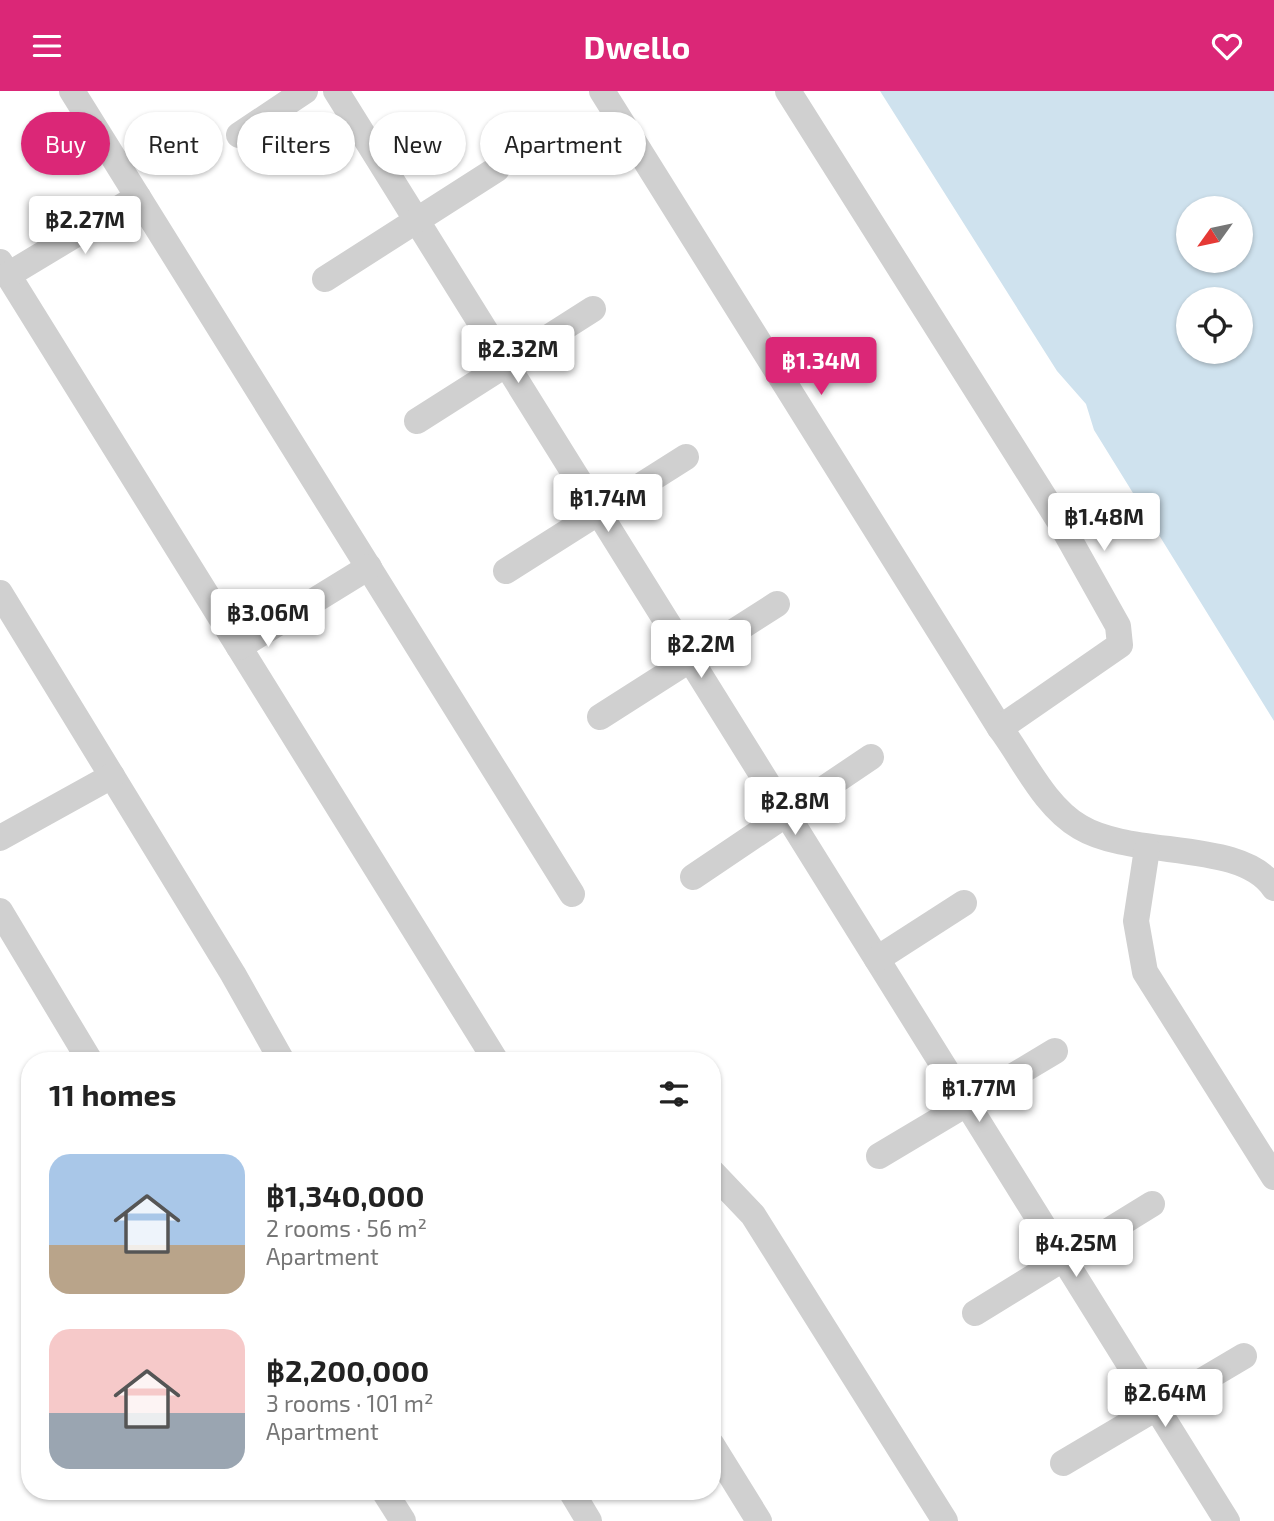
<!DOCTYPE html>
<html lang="en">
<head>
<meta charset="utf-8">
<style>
  body { margin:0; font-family:"Exo 2",sans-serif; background:#f2f2f2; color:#222; height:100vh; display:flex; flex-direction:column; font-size:26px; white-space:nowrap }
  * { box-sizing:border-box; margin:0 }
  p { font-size:23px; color:#767676 }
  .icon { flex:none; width:38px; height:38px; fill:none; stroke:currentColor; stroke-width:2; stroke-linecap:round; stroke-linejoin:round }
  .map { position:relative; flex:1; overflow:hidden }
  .panel { position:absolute; left:21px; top:961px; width:700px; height:448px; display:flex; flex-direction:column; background:#fff; border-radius:28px; box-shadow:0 2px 5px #0004 }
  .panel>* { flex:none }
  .banner { position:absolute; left:21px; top:21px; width:700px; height:63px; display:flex; gap:14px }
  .needle { width:46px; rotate:237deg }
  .controls { position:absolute; left:1176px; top:105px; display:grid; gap:14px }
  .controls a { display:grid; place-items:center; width:77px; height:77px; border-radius:50%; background:#fff; box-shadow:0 2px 5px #0004; font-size:35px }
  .price { position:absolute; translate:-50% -60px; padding:0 16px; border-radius:7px; background:#fff; color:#222; font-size:23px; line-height:46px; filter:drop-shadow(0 2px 4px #0008) }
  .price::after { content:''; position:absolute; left:50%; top:42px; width:21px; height:16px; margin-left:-10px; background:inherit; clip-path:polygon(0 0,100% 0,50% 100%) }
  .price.current { background:#db2777; color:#fff }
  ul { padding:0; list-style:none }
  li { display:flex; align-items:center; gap:21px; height:175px; padding:0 28px }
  li span { display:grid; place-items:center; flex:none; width:196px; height:140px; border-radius:21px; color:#555 }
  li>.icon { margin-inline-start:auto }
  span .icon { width:84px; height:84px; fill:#fffc; stroke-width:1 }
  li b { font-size:30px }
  h2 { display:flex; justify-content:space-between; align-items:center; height:84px; padding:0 28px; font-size:30px }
  .tag { padding:0 24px; border-radius:32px; background:#fff; box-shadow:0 2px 5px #0004; font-size:24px; line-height:63px }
  .tag.current { background:#db2777; color:#fff }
  header { display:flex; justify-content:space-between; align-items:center; height:91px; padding:0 28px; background:#db2777; color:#fff; font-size:32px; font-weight:700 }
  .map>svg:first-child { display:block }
</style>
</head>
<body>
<header><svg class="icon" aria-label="menu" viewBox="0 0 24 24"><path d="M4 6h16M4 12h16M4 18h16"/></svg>Dwello<svg class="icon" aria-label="heart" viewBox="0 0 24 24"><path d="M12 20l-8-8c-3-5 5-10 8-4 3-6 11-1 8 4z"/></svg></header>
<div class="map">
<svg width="1274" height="1430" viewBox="0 0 1274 1430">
  <rect width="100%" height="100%" fill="#fff"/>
  <path fill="#cfe2ee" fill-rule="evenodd" d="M880,0H1274V630L1094,339L1086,313L1057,280ZM1188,117H1241V170H1188ZM1188,208H1241V261H1188Z"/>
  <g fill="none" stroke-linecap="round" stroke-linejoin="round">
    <g stroke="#d0d0d0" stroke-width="26">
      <polyline points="72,0 572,803"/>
      <polyline points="336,0 1227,1430"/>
      <polyline points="602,0 1000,637"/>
      <path d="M788,0L1058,428L1118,535L1120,554L1000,637C1024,669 1044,715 1080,736C1133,768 1242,748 1274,797"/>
      <polyline points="239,44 305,0"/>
      <polyline points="0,171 496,970"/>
      <polyline points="8,184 138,106"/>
      <polyline points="325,188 497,78"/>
      <polyline points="417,330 593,218"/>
      <polyline points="506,480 686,366"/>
      <polyline points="0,502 233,883 282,970"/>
      <polyline points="239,556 369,476"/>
      <polyline points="600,626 777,513"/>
      <polyline points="0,747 112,685"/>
      <polyline points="1147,758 1136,830 1145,881 1274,1086"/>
      <polyline points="693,786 871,666"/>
      <polyline points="0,820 90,970"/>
      <polyline points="877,868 964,812"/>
      <polyline points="879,1065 1055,960"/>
      <polyline points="712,1081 753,1124 945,1430"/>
      <polyline points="975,1222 1152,1113"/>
      <polyline points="712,1354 759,1430"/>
      <polyline points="1063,1372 1244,1265"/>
      <polyline points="384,1400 403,1430"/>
      <polyline points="571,1400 589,1430"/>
    </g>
  </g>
</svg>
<div class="controls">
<a><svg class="needle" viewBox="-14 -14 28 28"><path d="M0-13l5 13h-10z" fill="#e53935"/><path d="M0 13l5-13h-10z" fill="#767676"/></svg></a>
<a><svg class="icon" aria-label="locate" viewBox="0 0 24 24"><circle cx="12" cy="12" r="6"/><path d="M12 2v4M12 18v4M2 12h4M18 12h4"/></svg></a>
</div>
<b class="price" style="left:85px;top:165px">฿2.27M</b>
<b class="price" style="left:518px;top:294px">฿2.32M</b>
<b class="price current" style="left:821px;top:306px">฿1.34M</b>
<b class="price" style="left:608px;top:443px">฿1.74M</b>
<b class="price" style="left:1104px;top:462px">฿1.48M</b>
<b class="price" style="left:268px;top:558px">฿3.06M</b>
<b class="price" style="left:701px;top:589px">฿2.2M</b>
<b class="price" style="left:795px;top:746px">฿2.8M</b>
<b class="price" style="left:979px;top:1033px">฿1.77M</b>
<b class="price" style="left:1076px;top:1188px">฿4.25M</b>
<b class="price" style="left:1165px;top:1338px">฿2.64M</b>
<div class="banner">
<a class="tag current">Buy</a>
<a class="tag">Rent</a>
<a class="tag">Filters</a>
<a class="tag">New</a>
<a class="tag">Apartment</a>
</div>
<section class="panel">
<h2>11 homes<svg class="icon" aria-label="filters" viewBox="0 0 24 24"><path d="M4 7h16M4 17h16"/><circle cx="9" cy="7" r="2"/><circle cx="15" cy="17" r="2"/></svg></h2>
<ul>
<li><span style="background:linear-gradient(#a9c7e8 65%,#b9a48a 0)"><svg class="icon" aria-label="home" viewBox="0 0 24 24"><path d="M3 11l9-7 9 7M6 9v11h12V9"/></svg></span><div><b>฿1,340,000</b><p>2 rooms · 56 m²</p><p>Apartment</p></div></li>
<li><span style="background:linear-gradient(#f6c9c9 60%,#9aa5b1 0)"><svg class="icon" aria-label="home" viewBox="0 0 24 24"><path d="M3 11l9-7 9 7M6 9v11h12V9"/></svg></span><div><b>฿2,200,000</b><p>3 rooms · 101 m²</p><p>Apartment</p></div></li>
</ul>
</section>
</div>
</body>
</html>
